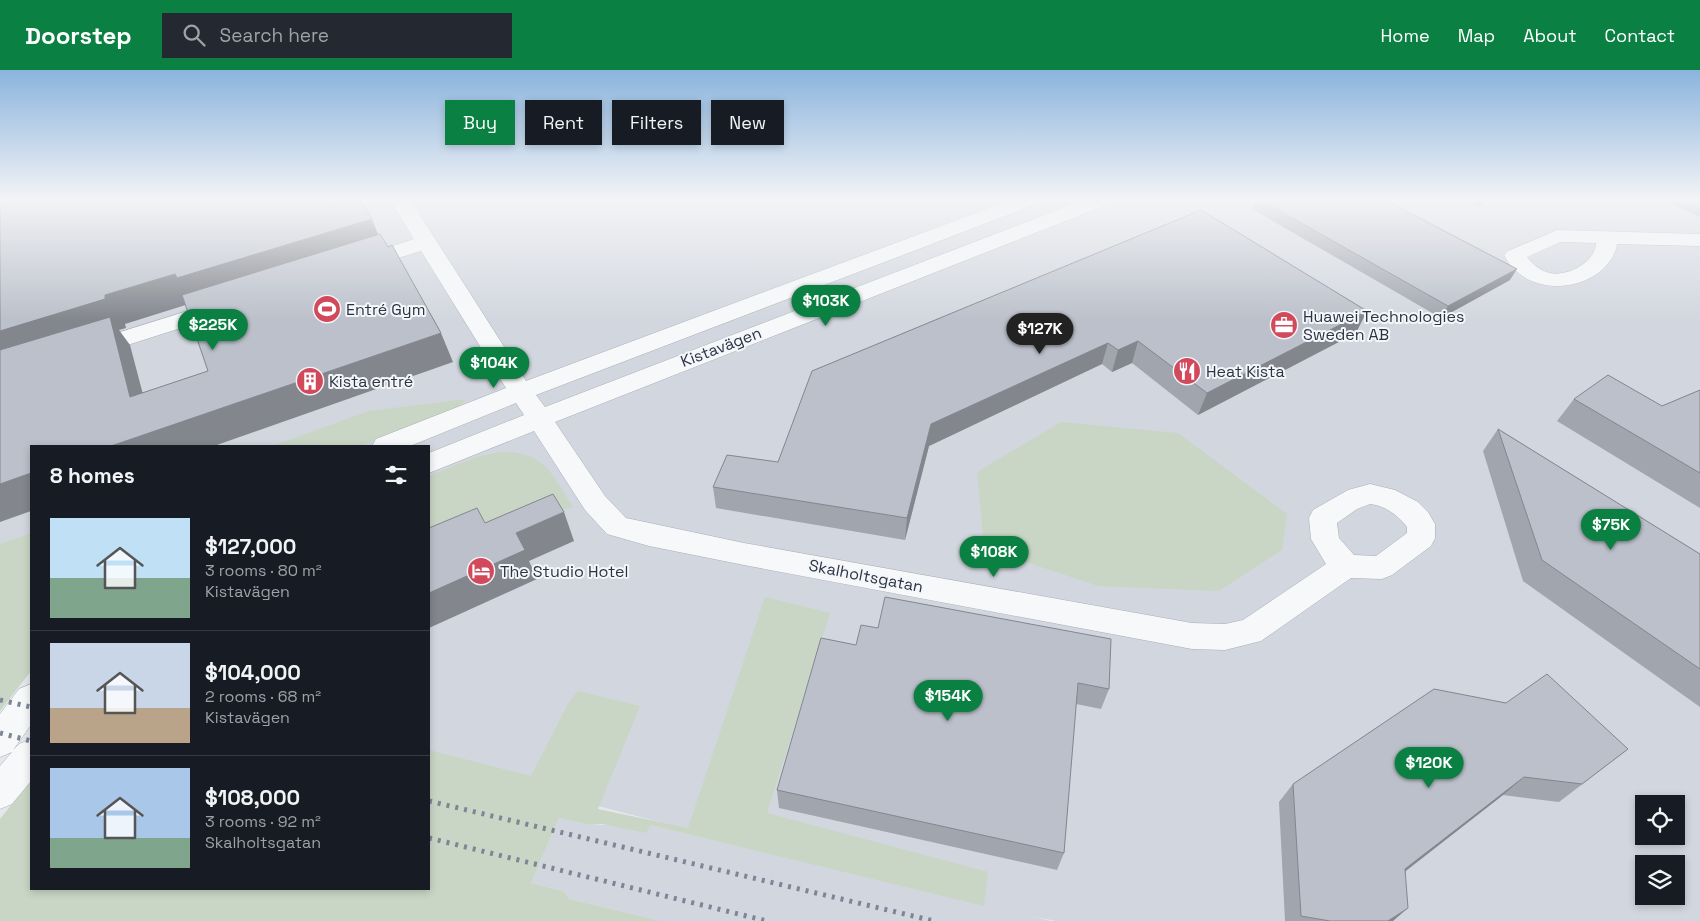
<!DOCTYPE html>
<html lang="en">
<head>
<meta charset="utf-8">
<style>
  body { margin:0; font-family:"Space Grotesk",sans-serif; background:#242831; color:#f1f3f6; height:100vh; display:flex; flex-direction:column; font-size:19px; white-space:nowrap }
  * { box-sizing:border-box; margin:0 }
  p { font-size:16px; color:#9ea1a6 }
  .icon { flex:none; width:28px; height:28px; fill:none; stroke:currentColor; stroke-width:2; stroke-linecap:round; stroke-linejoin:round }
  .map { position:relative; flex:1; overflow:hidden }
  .details { position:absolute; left:30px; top:375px; width:400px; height:445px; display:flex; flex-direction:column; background:#171b24; border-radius:0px; box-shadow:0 2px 8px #0003 }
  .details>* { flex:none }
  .banner { position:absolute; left:445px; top:30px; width:475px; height:45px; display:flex; gap:10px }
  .controls { position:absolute; left:1635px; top:725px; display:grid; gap:10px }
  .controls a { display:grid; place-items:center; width:50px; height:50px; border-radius:0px; background:#171b24; box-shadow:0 2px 8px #0003; font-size:25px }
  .price { position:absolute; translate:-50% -42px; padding:0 11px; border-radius:18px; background:#0b8043; color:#fff; font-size:16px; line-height:32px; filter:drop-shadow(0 1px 2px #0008) }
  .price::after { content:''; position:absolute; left:50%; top:30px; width:15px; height:11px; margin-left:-8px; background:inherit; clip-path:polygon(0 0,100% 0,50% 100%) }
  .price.selected { background:#222; color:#fff }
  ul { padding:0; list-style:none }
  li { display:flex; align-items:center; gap:15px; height:125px; padding:0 20px }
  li+li { border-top:1px solid #363941 }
  li span { display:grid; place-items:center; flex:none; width:140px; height:100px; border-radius:0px; color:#555 }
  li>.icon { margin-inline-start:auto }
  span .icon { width:60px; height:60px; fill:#fffc; stroke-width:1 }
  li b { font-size:21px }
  h2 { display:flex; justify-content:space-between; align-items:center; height:60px; padding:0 20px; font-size:21px }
  .chip { padding:0 18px; border-radius:0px; background:#171b24; box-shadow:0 2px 8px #0003; font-size:18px; line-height:45px }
  .chip.selected { background:#0b8043; color:#fff }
  header { display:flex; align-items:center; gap:30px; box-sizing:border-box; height:70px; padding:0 25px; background:#0b8043; color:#fff }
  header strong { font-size:24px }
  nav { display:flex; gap:28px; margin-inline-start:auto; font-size:18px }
  .search { width:350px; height:45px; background:#242831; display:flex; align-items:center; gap:12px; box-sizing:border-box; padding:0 18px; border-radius:0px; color:#9ea1a6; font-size:19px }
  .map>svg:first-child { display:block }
</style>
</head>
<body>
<header>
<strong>Doorstep</strong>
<div class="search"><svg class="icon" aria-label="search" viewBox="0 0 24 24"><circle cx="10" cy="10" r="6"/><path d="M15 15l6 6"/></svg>Search here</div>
<nav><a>Home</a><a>Map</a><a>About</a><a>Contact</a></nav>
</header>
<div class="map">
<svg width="1700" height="851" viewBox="0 0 1700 851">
  <rect width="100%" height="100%" fill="#e4e7ec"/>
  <path fill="#d2d6de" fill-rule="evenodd" d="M0,131H1700V851H1056L1031,846L1051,851H661L570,829L563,821L531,813L559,748L590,755H650L940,825L429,692V376H31V590L0,581ZM1644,734H1676V766H1644ZM1644,794H1676V826H1644Z"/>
  <g fill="#c9d6c5">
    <polygon points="467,329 455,340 359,376 272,376 369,341"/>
    <polygon points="1061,352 1178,363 1287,444 1282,480 1219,521 1098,516 984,478 977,402"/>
    <path d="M499,382C545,381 551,403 573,437L507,457L429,488V406L476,387Z"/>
    <polygon points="31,463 31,601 0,641 0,474"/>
    <polygon points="765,527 830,543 767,743 988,802 984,836 650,755 646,763 602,754 590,755 559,748 531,813 563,821 570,829 661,851 0,851 0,749 31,710 31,819 429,819 429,680 531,706 569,632 578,621 640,636 598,739 688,758"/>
  </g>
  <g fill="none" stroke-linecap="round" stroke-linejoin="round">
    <g stroke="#a9aeb7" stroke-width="1">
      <g id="minor">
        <path d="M391,131H411L526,311L1008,131H1037L1034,135L536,325L545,337L1081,131H1109L1106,135L555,352L605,426L626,448L744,473L1192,553L1225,554L1243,550L1326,494L1311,469L1309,448L1313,440L1348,420L1370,414L1395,420L1418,432L1428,442L1435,454V468L1431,476L1392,505L1382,509L1351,508L1261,571L1225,580L1192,579L744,495L649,476L607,464L585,440L534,361L429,403V383L524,345L516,333L410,376H372L376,369L506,318L421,181L360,200L352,199L349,194L352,189L414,169ZM1370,434C1384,435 1398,445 1407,457V463L1376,486L1354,485L1339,468L1337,453L1357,439Z"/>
        <path d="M1557,160L1700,164V176L1617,174C1616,184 1609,193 1602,200C1572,225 1522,221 1504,185L1508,181ZM1560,172L1596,173C1596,192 1567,207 1550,203C1541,201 1532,194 1527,187Z"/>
        <polygon points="226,229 234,231 237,236 234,241 90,287 82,284 78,279 82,274"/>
        <polygon points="31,614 31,655 13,680 19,674 31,669 31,711 12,734 0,739 0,696 12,682 0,687 0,644 19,619"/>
      </g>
    </g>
    <use href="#minor" fill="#f7f8fa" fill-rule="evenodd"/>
    <g stroke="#7d8696" stroke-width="5" stroke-dasharray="3 6" stroke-linecap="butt">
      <polyline points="0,630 31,637"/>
      <polyline points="0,663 31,671"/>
      <polyline points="429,731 934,851"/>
      <polyline points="429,768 767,851"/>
    </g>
  </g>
  <g fill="#a1a5ae">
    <polygon points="1255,131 1387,131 1510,210 1441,248 1252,139"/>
    <polygon points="1463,131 1488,131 1476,137"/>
    <polygon points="1664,131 1700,131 1700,147"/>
    <polygon points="1201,140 1356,263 1198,345 1132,293 1112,302 1102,294 929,376 905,470 716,438 713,417 778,392"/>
    <polygon points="1700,320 1700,438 1557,351 1574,329 1662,336"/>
    <polygon points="1498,359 1700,484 1700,637 1523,511 1483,381"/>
    <polygon points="878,558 1109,619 1101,639 1076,634 1064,783 1057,800 779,738 777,720 856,575"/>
    <polygon points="1628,679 1559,732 1503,725 1406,801 1393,851 1285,851 1279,732 1293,714"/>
  </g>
  <g fill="#83868d">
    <polygon points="1479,131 1488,131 1476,137"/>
    <polygon points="372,149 383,177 192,233 125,254 126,258 119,260 130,275 151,355 0,297 0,261 105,225 175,204"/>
    <polygon points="1517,199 1510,210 1441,248 1448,236"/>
    <polygon points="1367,241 1356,263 1198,345 1207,323"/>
    <polygon points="441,263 453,292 214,376 111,376"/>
    <polygon points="1138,271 1132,293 1112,302 1118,280"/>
    <polygon points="1108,273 1102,294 929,376 905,470 907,448 931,354"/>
    <polygon points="31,403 31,441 0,452 0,414"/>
    <polygon points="564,442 574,471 529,491 537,509 429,558 429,523 516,463"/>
    <polygon points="1524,707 1503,725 1386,816 1405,799"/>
    <polygon points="1408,838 1393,851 1388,851"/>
  </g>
  <g fill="#bbc0ca" stroke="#83868d">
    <polygon points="12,131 324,131 326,135 340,131 361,131 372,149 177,208 175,204 105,225 105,229 0,261 0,134"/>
    <polygon points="1262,131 1387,131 1517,199 1448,236"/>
    <polygon points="1201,140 1367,241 1207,323 1138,271 1118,280 1108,273 931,354 907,448 713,417 727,385 778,392 812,301"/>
    <polygon points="380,164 388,177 392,175 441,263 111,376 31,376 31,403 0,414 0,280 110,247 130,327 208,301 182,225"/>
    <polygon points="1608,305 1662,336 1700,320 1700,403 1574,329"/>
    <polygon points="1498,359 1700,484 1700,599 1542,490"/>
    <polygon points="553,424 564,442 516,463 525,480 429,523 429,458 477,438 485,453"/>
    <polygon points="885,527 1111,569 1109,619 1078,613 1064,783 777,720 821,568 856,575 861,555 878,558"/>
    <polygon points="1547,604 1628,679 1582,714 1524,707 1405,799 1408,838 1388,851 1330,851 1301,846 1293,714 1434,619 1506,633"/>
  </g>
  <linearGradient id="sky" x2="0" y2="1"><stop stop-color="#8bb4dd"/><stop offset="0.52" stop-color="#f3f4f6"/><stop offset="1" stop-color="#f3f4f6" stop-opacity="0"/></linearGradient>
  <rect width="1700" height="250" fill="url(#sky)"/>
  <defs>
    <g id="stadium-disc" transform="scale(1.4375)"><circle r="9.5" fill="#d1495b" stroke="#f4f6f9"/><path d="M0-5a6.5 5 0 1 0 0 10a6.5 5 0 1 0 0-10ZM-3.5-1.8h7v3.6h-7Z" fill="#fff"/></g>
    <g id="office-disc" transform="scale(1.4375)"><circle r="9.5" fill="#d1495b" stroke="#f4f6f9"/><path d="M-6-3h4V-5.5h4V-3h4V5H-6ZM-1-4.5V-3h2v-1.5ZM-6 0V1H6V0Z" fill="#fff"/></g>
    <g id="restaurant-disc" transform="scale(1.4375)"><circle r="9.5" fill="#d1495b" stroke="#f4f6f9"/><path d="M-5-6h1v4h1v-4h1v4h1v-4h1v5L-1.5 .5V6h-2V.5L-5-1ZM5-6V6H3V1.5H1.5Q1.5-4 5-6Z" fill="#fff"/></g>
    <g id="building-disc" transform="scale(1.4375)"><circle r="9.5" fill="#d1495b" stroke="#f4f6f9"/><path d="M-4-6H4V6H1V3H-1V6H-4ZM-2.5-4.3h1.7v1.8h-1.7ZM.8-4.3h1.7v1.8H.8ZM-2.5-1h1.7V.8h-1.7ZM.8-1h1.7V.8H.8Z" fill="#fff"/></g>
    <g id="hotel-disc" transform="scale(1.4375)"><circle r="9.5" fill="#d1495b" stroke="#f4f6f9"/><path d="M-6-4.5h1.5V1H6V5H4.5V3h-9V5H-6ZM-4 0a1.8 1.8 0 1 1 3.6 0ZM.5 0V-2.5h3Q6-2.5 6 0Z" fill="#fff"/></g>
  </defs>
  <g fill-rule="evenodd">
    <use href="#stadium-disc" x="327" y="239"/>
    <use href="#office-disc" x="1284" y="255"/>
    <use href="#restaurant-disc" x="1187" y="301"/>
    <use href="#building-disc" x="310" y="311"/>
    <use href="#hotel-disc" x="481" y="501"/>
  </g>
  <g text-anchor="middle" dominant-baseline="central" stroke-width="4" stroke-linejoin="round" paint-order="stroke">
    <g font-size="16" fill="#2b3445" stroke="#f4f6f9" text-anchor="start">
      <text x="346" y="239">Entré Gym</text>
      <text x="1303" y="246">Huawei Technologies<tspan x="1303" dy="18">Sweden AB</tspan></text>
      <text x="1206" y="301">Heat Kista</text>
      <text x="329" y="311">Kista entré</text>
      <text x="500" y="501">The Studio Hotel</text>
    </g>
    <g font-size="16" fill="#2b3445" stroke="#f4f6f9">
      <text transform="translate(721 277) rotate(-21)">Kistavägen</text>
      <text transform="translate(866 506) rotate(11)">Skalholtsgatan</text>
    </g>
  </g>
</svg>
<div class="controls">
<a><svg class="icon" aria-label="locate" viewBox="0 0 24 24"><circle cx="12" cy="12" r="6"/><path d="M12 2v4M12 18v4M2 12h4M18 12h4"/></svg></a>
<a><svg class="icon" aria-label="layers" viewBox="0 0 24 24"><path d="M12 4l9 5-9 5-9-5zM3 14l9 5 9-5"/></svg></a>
</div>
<b class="price" style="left:826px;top:257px">$103K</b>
<b class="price" style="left:213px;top:281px">$225K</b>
<b class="price selected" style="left:1040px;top:285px">$127K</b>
<b class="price" style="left:494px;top:319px">$104K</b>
<b class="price" style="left:1611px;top:481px">$75K</b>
<b class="price" style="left:994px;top:508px">$108K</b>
<b class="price" style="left:948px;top:652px">$154K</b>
<b class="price" style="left:1429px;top:719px">$120K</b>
<div class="banner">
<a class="chip selected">Buy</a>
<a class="chip">Rent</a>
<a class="chip">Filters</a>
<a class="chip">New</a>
</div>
<section class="details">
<h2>8 homes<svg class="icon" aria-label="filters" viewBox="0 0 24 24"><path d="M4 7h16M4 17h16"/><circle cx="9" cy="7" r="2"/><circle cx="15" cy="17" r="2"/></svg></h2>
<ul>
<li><span style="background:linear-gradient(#bfe0f5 60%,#7fa58c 0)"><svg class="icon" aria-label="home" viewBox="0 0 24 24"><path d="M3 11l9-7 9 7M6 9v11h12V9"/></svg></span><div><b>$127,000</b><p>3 rooms · 80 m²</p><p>Kistavägen</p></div></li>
<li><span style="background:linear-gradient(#c9d6e8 65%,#b9a48a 0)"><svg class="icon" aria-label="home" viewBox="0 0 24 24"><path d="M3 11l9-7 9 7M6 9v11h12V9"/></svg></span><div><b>$104,000</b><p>2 rooms · 68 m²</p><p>Kistavägen</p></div></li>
<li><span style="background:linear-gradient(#a9c7e8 70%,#7fa58c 0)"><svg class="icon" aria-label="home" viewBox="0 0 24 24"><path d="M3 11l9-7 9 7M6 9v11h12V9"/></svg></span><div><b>$108,000</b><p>3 rooms · 92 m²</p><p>Skalholtsgatan</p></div></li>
</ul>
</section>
</div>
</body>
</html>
